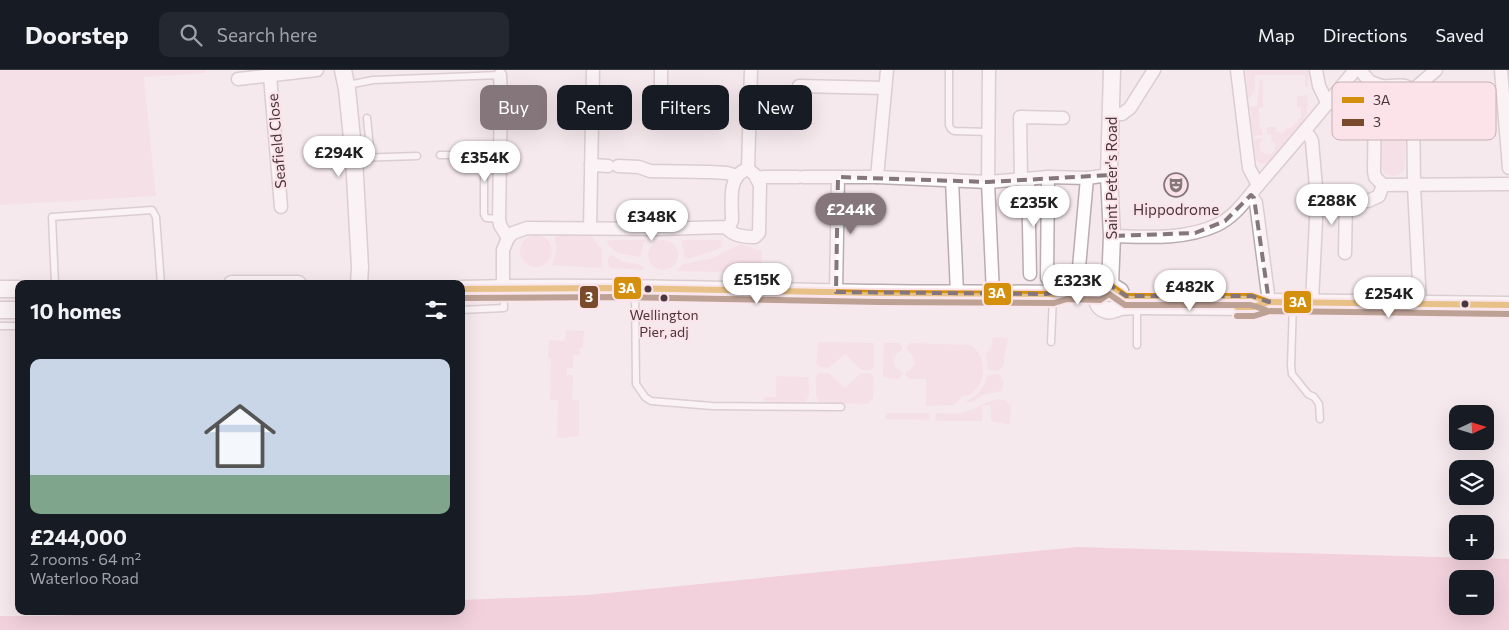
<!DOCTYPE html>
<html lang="en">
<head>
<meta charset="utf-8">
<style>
  body { margin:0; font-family:Commissioner,sans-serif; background:#242831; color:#f1f3f6; height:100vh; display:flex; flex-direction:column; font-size:19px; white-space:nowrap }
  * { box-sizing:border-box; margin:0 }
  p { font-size:16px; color:#9ea1a6 }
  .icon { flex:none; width:28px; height:28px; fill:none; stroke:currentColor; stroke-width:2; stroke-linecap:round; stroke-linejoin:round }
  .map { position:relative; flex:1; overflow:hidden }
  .drawer { position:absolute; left:15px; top:210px; width:450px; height:335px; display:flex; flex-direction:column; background:#171b24; border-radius:10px; box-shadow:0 5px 20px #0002 }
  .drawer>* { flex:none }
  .hud { position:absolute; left:480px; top:15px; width:475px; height:45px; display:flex; gap:10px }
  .needle { width:32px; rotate:86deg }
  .buttons { position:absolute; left:1449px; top:335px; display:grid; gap:10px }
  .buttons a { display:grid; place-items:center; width:45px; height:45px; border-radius:10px; background:#171b24; box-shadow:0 5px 20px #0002; font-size:25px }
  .price { position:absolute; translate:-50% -42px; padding:0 11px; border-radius:18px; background:#fff; color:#222; font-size:16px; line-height:32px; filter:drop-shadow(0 1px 2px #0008) }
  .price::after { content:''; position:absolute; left:50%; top:30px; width:15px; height:11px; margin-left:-8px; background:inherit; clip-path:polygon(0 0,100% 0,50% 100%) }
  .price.selected { background:#85767b; color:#fff }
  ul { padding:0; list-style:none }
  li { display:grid; align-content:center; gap:10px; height:265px; padding:0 15px }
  li span { display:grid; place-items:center; height:155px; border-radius:10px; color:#555 }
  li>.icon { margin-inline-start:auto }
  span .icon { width:90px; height:90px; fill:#fffc; stroke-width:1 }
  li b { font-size:21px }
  h2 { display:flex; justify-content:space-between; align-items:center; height:60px; padding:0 15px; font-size:21px }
  .tag { padding:0 18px; border-radius:10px; background:#171b24; box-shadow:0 5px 20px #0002; font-size:18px; line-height:45px }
  .tag.selected { background:#85767b; color:#fff }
  header { display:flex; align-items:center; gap:30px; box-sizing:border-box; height:70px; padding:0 25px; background:#171b24; border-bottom:1px solid #363941 }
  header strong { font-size:24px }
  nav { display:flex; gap:28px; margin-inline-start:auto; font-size:18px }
  .search { width:350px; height:45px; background:#242831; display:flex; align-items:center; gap:12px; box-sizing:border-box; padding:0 18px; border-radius:10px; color:#9ea1a6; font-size:19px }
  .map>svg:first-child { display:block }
</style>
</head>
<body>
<header>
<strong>Doorstep</strong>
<div class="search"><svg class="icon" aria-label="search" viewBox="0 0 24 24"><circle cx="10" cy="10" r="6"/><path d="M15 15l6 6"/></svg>Search here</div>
<nav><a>Map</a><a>Directions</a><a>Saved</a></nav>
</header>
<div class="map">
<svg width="1509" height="560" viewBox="0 0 1509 560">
  <rect width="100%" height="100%" fill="#f6e9ed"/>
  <g fill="#f7d5e0">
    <polygon points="0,0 206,0 206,3 144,7 156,126 0,135"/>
    <polygon points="1246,0 1308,0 1308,17 1305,17 1305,5 1257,5 1255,7 1255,19 1250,28 1248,28"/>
    <polygon points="1260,10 1263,10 1263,37 1259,38 1260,59 1262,59 1263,65 1253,66 1250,37 1257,36"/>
    <path d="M1394,21L1404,26L1407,33L1405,98C1400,106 1393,108 1385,104L1380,94L1382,30L1387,24Z"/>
    <polygon points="1308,25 1307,44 1304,51 1268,93 1260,94 1256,90 1254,69 1263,68 1260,74 1260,80 1265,84 1271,84 1275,80 1275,73 1271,70 1272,65 1267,64 1267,57 1275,57 1276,61 1281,63 1284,62 1287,57 1290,58 1293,56 1295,53 1298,53 1298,49 1301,48 1301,37 1297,37 1297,26"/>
    <path d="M558,165L591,166L602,179V198L552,195C555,186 559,179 554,168Z"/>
    <circle cx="536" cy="181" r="16"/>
    <circle cx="663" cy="185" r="15"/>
    <polygon points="607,170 645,170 640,187 618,183 608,176"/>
    <polygon points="683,170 721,170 722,177 710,182 687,189 684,188 684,180 681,172"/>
    <polygon points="740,174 762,181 761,201 757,203 678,201 681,195 683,194 713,188"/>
    <polygon points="612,185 621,191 641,195 644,198 643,200 610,198 608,194 608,187"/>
    <polygon points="566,260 584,261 583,278 580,278 580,285 573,285 573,298 567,298 567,305 573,305 572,330 579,330 579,366 563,368 557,367 558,330 550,330 551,289 548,288 549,270 565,271"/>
    <polygon points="993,267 1008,268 1003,296 999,301 988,300 986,284 991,278"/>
    <polygon points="818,272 874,273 874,297 871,300 861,300 845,284 829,298 820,297 816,294"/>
    <polygon points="884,273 899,273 902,277 902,280 897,283 893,290 896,298 902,302 902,305 899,309 886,308 883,305"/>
    <path d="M910,273L971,275C977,280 982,286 983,295C985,307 977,326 963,326L954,335L926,336V309H909L906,306V302L911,299L915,293L913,287L907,280V276Z"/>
    <polygon points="819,303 829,303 845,318 861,303 870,303 874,307 873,328 868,334 820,333 816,326 816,306"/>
    <path d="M996,304L1000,305C1005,310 1004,316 1001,321L983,325L974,331L964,333C975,327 986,317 987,306Z"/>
    <path d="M776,306L808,307C809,317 812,329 802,334L764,332V327H776Z"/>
    <path d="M999,329L1006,330L1011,337L1010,355L991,351V335H983L982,351H937L935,348L936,343C946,343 958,345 968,341C979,337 987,331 999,329Z"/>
    <polygon points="886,343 930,343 930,350 885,349"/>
  </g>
  <path fill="#eeb4c8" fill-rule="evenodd" d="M1077,477L1509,489V560H0V546H47L178,541H461V530L587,525ZM1458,509H1485V536H1458Z"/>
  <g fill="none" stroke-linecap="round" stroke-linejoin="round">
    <g stroke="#baacb0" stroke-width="9">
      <g id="service">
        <polyline points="949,0 949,55 951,59 954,61 989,62"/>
        <polyline points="348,15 373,10 500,5"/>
        <polyline points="367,48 371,88"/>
        <polyline points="440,85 484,85 489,93 493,93"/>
        <polyline points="355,88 417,86"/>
        <polyline points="489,93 484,104 484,144 486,148 499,149"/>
        <polyline points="55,214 52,147 152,140 156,147 161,214"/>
        <polyline points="635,219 636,314 645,327 651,331 712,336 841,337"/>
        <polyline points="1293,233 1291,296 1292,304 1308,324 1314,327 1319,334 1320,349"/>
        <polyline points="1137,237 1137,275"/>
        <polyline points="461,240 504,238 503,219"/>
        <polyline points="0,256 19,256"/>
        <polyline points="1051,272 1053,226"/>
      </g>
    </g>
    <g stroke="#baacb0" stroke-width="15">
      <g id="minor">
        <polyline points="989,0 988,112 993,224"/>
        <polyline points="1237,0 1249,98 1258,115"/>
        <polyline points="1316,0 1319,16 1328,34"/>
        <polyline points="1360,0 1370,12 1375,23 1374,101 1375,107 1383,115 1509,114"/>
        <polyline points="1501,0 1509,98"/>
        <polyline points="500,5 501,24 499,149 500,155 508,168 503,180 503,218"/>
        <polyline points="270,6 281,137"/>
        <polyline points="238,9 317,0"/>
        <path d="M1370,12C1374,13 1378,15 1382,16C1395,18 1409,9 1413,26L1414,116L1420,234"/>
        <polyline points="661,15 661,0"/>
        <polyline points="799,16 885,18"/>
        <polyline points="1412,21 1436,0"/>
        <polyline points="1111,44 1122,44 1130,38 1154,0"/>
        <polyline points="1305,62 1310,67 1312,71 1317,129 1312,232"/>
        <polyline points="591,95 608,96"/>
        <polyline points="618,96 639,97 650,101 708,102"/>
        <polyline points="748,99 751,0"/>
        <polyline points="710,102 727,103 737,106"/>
        <polyline points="803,107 877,107 988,112 1048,107 1087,108 1109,105"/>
        <polyline points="877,107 887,0"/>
        <polyline points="757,109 763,107 798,107"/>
        <polyline points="1028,109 1030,204"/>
        <polyline points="952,110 957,223"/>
        <polyline points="1021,110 1020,47 1063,48"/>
        <polyline points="1251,125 1256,133 1269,232"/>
        <polyline points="1317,129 1368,131 1379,126 1383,115"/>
        <polyline points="590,158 593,0"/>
        <path d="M1112,166C1146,167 1185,170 1217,155C1236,146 1246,129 1260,113C1292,76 1324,38 1355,0"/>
        <path d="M508,168L513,163L527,158L659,159L726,157L730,155L732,150C732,133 727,105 748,99L755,105L760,115L759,163L755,167C744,167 733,166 726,157"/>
        <polyline points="1345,183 1346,130"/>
        <polyline points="1047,208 1048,107"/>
        <polyline points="1077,220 1087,108"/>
        <polyline points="836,222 838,107"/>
      </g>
    </g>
    <g stroke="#baacb0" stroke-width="19">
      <g id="tertiary">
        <polyline points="343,0 347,19 354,88 360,197 359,214"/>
        <polyline points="232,214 298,214"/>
        <polyline points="1110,215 1112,166 1109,105 1112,0"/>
        <polyline points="0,219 19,219"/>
        <path d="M461,219C600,215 740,221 879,223C937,224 995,223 1054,224L1066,220L1099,221"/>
        <path d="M1119,237L1122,227L1120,221L1110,215C1097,217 1091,235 1106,240C1112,242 1115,238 1121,237C1126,236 1132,237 1137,236L1252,237L1269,232L1509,235"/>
        <polyline points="0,240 19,240"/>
      </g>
    </g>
    <use href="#service" stroke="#fefcfc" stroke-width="6"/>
    <use href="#minor" stroke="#fefcfc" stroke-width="12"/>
    <use href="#tertiary" stroke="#fefcfc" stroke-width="16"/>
    <g stroke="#fce3ea" stroke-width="10">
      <g id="bus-1">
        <polyline points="461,219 618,218 879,223 1054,224 1066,220 1099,221 1103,217 1110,215 1126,226 1252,226 1269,232"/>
        <polyline points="1237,237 1252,237 1269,232 1509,235"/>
      </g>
    </g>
    <g stroke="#fce3ea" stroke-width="10">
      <g id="bus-2">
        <polyline points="461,228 618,227 879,232 1054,233 1067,229 1100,230 1109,224 1125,235 1251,235 1266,240"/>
        <polyline points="1237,246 1254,246 1270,241 1509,244"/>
      </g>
    </g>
    <use href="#bus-1" stroke="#d4900c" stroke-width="6"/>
    <use href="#bus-2" stroke="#7a4b2a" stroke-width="6"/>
  </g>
  <path d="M0 0H1509V560H0ZM1109,105L1112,166L1195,163L1225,151L1251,125L1254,128L1269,232L1252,226H1126L1110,215L1099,221L1066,220L1046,224L836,222L838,107L988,112Z" fill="#f6e9ed" fill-opacity=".55" fill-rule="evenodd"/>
  <path fill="none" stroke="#85767b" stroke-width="4" stroke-dasharray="10 6" stroke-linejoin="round" d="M1109,105L1112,166L1195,163L1225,151L1251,125L1254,128L1269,232L1252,226H1126L1110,215L1099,221L1066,220L1046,224L836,222L838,107L988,112Z"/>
  <defs>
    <g id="theatre-ring" transform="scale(1.25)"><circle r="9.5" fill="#fce3ea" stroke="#85767b" stroke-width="1.5"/><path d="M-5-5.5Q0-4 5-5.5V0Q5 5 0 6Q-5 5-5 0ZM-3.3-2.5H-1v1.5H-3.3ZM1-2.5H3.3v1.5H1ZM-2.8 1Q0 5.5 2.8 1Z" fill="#85767b"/></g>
  </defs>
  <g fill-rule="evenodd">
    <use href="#theatre-ring" x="1176" y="115"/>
  </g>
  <g fill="#48383d" stroke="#fce3ea" stroke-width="2">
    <circle cx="648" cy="219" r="4.5"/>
    <circle cx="664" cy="228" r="4.5"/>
    <circle cx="1465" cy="234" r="4.5"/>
  </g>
  <g text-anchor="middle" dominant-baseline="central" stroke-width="4" stroke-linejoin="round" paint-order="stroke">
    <g font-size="14" fill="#48383d" stroke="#fce3ea">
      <text x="664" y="244">Wellington<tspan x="664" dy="17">Pier, adj</tspan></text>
    </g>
    <g font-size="15" fill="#48383d" stroke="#fce3ea">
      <text transform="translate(276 71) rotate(-95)">Seafield Close</text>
      <text transform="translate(1111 108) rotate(-90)">Saint Peter's Road</text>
    </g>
    <g font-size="15" fill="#48383d" stroke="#fce3ea">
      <text x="1176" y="139">Hippodrome</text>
    </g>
  </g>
  <rect x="1332" y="12" width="164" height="58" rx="8" fill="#fce3ea" stroke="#c6b0b6" stroke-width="1"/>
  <rect x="1342" y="27" width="22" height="6" fill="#d4900c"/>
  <rect x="1342" y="49" width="22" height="7" fill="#7a4b2a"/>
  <g font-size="14" fill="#48383d">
    <text x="1373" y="35">3A</text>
    <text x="1373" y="57">3</text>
  </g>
  <g stroke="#fce3ea" stroke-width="2">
    <rect x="613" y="206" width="29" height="24" rx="5" fill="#d4900c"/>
    <rect x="983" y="212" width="29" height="24" rx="5" fill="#d4900c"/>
    <rect x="579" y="215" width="20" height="24" rx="5" fill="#7a4b2a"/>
    <rect x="1283" y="220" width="29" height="24" rx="5" fill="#d4900c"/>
  </g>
  <g font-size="14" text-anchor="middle" font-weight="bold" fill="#fff">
    <text x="627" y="223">3A</text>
    <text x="997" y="228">3A</text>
    <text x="589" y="232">3</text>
    <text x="1298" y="237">3A</text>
  </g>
</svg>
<div class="buttons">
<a><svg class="needle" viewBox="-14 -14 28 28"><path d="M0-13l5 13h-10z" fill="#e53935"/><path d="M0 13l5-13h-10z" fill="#9ea1a6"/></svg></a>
<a><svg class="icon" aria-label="layers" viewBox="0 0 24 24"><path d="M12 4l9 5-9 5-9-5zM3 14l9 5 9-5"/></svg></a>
<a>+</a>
<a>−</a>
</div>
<b class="price" style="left:339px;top:108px">£294K</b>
<b class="price" style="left:485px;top:113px">£354K</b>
<b class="price" style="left:1332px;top:156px">£288K</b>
<b class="price" style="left:1034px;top:158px">£235K</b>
<b class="price selected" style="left:851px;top:165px">£244K</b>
<b class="price" style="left:652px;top:172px">£348K</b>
<b class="price" style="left:757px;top:235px">£515K</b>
<b class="price" style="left:1078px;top:236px">£323K</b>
<b class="price" style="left:1190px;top:242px">£482K</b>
<b class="price" style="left:1389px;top:249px">£254K</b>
<div class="hud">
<a class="tag selected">Buy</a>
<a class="tag">Rent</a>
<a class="tag">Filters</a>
<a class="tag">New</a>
</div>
<section class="drawer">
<h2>10 homes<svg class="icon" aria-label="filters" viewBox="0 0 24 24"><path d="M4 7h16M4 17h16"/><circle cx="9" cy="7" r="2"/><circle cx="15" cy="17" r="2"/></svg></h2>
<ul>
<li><span style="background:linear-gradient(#c9d6e8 75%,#7fa58c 0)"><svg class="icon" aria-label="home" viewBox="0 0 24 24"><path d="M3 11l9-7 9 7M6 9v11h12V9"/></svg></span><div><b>£244,000</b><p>2 rooms · 64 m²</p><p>Waterloo Road</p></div></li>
</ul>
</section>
</div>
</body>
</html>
